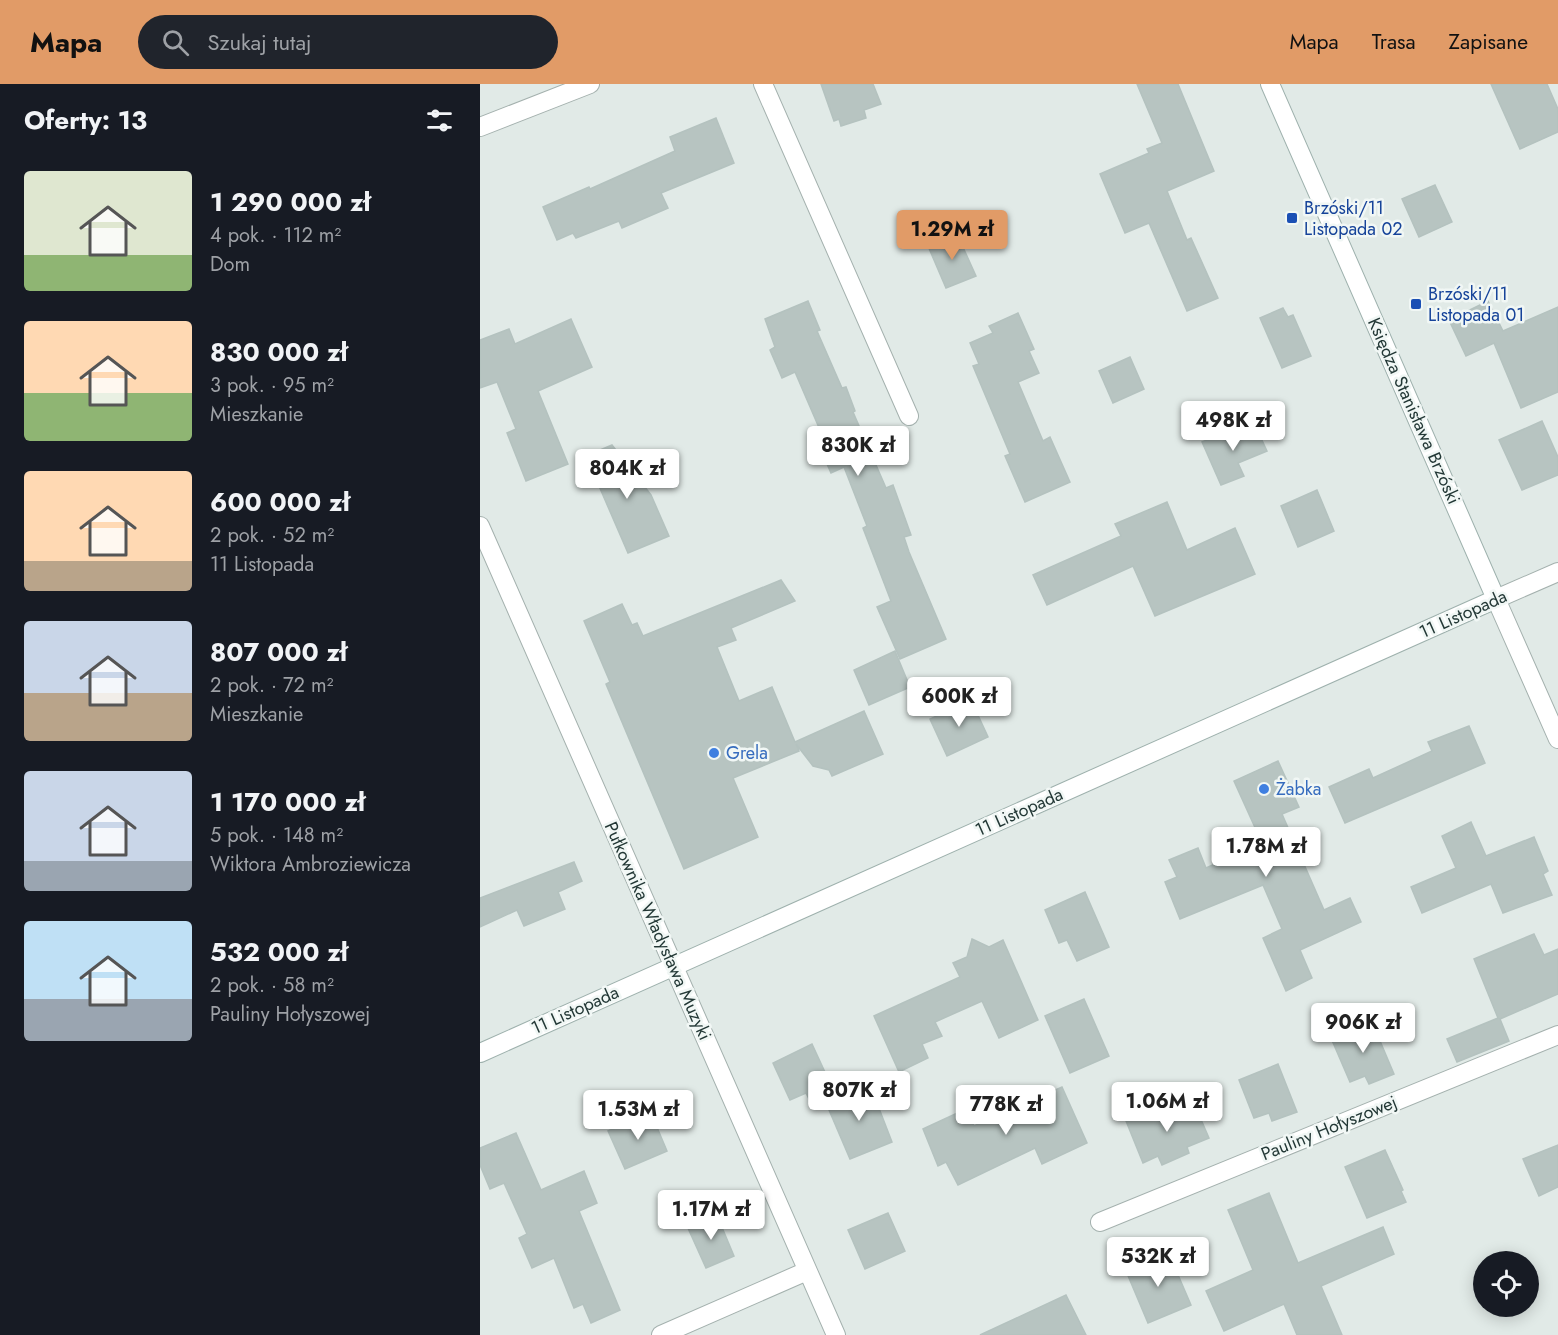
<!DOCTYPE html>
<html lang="pl">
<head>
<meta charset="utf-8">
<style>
  body { margin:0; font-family:Jost,sans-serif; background:#20242c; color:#f1f3f6; height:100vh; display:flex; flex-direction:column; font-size:22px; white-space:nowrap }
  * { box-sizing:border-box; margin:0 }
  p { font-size:20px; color:#9ea1a6 }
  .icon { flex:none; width:33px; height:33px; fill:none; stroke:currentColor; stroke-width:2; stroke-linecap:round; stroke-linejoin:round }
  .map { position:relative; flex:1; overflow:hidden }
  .panel { display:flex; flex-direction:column; background:#171b24; width:480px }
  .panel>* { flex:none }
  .fabs { position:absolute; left:993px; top:1167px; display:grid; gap:12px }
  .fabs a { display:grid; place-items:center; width:66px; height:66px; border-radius:50%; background:#171b24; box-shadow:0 3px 15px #0003; font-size:30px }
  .price { position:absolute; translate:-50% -51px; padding:0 14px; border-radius:6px; background:#fff; color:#222; font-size:20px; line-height:39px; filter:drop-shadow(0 2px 3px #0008) }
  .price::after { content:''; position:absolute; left:50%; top:36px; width:18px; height:14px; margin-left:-9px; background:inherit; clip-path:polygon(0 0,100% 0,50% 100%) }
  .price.selected { background:#e19b67; color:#111 }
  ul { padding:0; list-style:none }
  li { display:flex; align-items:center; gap:18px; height:150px; padding:0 24px }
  li span { display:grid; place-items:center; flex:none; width:168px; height:120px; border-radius:6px; color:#555 }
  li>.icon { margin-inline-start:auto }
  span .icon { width:72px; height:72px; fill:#fffc; stroke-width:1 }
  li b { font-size:26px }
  h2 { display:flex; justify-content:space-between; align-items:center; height:72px; padding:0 24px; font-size:26px }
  header { display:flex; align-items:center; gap:36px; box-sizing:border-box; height:84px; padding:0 30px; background:#e19b67; color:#111 }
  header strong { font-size:28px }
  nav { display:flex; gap:33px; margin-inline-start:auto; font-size:21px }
  .search { width:420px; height:54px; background:#20242c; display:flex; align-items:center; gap:15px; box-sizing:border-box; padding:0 21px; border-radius:33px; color:#9ea1a6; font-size:22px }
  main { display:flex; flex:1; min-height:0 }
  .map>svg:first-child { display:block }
</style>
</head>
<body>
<header>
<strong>Mapa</strong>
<div class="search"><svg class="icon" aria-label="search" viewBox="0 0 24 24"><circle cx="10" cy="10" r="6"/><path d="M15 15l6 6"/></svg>Szukaj tutaj</div>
<nav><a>Mapa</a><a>Trasa</a><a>Zapisane</a></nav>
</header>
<main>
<section class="panel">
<h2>Oferty: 13<svg class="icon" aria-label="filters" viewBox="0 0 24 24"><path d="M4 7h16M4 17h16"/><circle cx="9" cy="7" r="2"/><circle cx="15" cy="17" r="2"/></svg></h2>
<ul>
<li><span style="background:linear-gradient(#dfe7d0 70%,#8fb573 0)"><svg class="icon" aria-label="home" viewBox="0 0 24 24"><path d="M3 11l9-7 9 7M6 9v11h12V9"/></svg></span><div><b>1 290 000 zł</b><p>4 pok. · 112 m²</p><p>Dom</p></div></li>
<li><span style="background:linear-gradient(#ffd9b3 60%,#8fb573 0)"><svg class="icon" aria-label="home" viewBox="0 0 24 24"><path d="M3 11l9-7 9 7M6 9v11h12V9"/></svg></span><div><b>830 000 zł</b><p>3 pok. · 95 m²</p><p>Mieszkanie</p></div></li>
<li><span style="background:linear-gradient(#ffd9b3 75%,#b9a48a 0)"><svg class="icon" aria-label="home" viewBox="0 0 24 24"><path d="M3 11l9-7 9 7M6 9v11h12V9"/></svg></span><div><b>600 000 zł</b><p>2 pok. · 52 m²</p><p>11 Listopada</p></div></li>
<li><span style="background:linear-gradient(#c9d6e8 60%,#b9a48a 0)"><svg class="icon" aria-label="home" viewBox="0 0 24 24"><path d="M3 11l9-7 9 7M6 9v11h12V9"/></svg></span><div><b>807 000 zł</b><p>2 pok. · 72 m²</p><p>Mieszkanie</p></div></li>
<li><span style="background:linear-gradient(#c9d6e8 75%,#9aa5b1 0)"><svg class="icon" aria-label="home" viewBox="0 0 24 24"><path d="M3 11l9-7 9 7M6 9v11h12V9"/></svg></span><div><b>1 170 000 zł</b><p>5 pok. · 148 m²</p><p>Wiktora Ambroziewicza</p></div></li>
<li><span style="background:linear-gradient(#bfe0f5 65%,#9aa5b1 0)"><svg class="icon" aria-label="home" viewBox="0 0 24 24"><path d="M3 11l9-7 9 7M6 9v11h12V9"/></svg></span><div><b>532 000 zł</b><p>2 pok. · 58 m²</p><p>Pauliny Hołyszowej</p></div></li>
</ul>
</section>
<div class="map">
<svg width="1078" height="1251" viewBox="0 0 1078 1251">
  <rect width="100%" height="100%" fill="#e1eae7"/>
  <g fill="#b7c4c1" stroke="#b4c2bf" stroke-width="1.5">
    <polygon points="341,0 393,0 401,20 384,26 386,34 361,42 359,35 354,37"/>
    <polygon points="657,0 698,0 734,87 687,107 707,156 711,154 738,214 707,227 669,139 645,149 620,90 669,69 667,65 682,59"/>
    <polygon points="1011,0 1067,0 1078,25 1078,48 1040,65"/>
    <polygon points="236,34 254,79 181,109 188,124 142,144 139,137 96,154 93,149 77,156 63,123 109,103 110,105 195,67 190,53"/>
    <polygon points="955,101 972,138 939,153 922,115"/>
    <polygon points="477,150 496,192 466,204 448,162"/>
    <polygon points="328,217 340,246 337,247 362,304 366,303 375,327 373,328 406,404 413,401 431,451 424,453 429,468 466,555 420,575 397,523 411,517 383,444 387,442 364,383 351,389 333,348 340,346 315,288 302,294 290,266 295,263 285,235"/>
    <polygon points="1008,217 1023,247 1078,223 1078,308 1041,324 1014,259 986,272 969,236"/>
    <polygon points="803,224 808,233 813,231 831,272 802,284 780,234"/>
    <polygon points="538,229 554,265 549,267 559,289 538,298 563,357 570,353 590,398 545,418 525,372 530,370 493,282 499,280 490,259 513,249 509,242"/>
    <polygon points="91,235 112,283 58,307 88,380 46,397 27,349 36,345 17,298 0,304 0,256 29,245 35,260"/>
    <polygon points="650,273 664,305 633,319 619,287"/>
    <polygon points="1062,337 1078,373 1078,391 1042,406 1019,356"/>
    <polygon points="774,339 787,367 758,379 764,392 741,401 722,358 745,349 746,351"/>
    <polygon points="132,361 171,411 189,452 148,469 106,372"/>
    <polygon points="837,406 854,447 818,463 801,422"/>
    <polygon points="687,418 707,466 755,444 775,490 675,532 653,482 567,521 553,491 641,452 635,440"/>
    <polygon points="301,496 315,517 251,544 256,556 237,563 259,617 292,603 315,658 384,627 403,670 352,692 349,686 333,682 316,660 319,667 253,694 278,753 204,785 126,600 130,598 104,537 142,520 152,541 157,539 163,552"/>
    <polygon points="415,567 430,603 389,621 374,586"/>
    <polygon points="491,616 508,653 467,672 450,635"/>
    <polygon points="989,642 1005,679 865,739 849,703 889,685 893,694 952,667 948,658"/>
    <polygon points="798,677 819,723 802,730 844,826 870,814 881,838 820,866 832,894 806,907 783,854 802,845 783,801 700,835 685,798 697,793 689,776 718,764 726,784 782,759 754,697"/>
    <polygon points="991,738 1006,772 1054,753 1068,787 1063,790 1072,811 1023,829 1011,800 942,829 931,803 976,784 962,752"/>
    <polygon points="94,778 102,797 78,808 85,825 44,842 37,826 0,843 0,814"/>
    <polygon points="605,808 629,863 597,877 587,856 579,859 565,826"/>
    <polygon points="1054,850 1064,871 1078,865 1078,910 1020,935 1029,957 977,978 967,955 1018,934 994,875"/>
    <polygon points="492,855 509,863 523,856 558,936 519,954 502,917 455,938 462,952 442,960 448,974 419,988 394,932 480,893 473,879 487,873"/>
    <polygon points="604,915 629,972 590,989 565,932"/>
    <polygon points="892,938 914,990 889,1000 885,992 870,998 851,954"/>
    <polygon points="332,960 355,1010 332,1021 326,1009 310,1016 293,979"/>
    <polygon points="798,980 817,1028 792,1037 789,1029 774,1034 759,996"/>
    <polygon points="390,1001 412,1058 370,1075 346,1019"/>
    <polygon points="582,1003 607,1059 562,1080 555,1064 478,1101 466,1078 458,1082 443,1045 486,1025 494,1042"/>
    <polygon points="713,1017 729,1054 707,1063 709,1069 682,1081 678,1072 663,1079 646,1037 684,1022 686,1028"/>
    <polygon points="171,1029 187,1067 145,1085 128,1047"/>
    <polygon points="36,1049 61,1106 104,1087 117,1119 99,1127 140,1226 111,1239 103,1220 94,1224 74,1174 52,1184 39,1154 47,1150 24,1099 10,1105 0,1081 0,1064"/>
    <polygon points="1078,1061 1078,1103 1059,1112 1043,1075"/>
    <polygon points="905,1066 923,1106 921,1107 926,1118 887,1134 865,1083"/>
    <polygon points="789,1109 818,1179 903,1143 914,1170 841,1202 862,1251 817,1251 804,1220 744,1247 726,1207 773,1186 748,1126"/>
    <polygon points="236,1129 254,1172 226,1184 207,1142"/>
    <polygon points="408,1129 425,1167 385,1185 368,1146"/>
    <polygon points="689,1170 711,1221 668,1239 646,1187"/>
    <polygon points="586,1211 606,1251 500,1251"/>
  </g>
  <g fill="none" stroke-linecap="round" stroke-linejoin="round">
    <g stroke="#a4b1ae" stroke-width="20">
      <g id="minor">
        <polyline points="283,0 429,332"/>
        <polyline points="0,43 110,0"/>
        <polyline points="0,442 356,1251"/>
        <polyline points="1016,515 1078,655"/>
        <polyline points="620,1138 1078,951"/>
        <polyline points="181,1251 327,1187"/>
      </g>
    </g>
    <g stroke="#a4b1ae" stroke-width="20">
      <polyline id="tertiary" points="1016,515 1078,488"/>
    </g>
    <g stroke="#9eb1ad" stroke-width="20">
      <polyline id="secondary" points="0,969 1016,515 790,0"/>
    </g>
    <use href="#minor" stroke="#fff" stroke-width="18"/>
    <use href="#tertiary" stroke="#fff" stroke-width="18"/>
    <use href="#secondary" stroke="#fff" stroke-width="18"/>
  </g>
  <g fill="#1a4fb4" stroke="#f1f7f5" stroke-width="2">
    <rect x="806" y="128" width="12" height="12" rx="3"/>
    <rect x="930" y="214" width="12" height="12" rx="3"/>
  </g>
  <g fill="#3f7fe0" stroke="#f1f7f5" stroke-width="2">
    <circle cx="234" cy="669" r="6"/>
    <circle cx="784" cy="705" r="6"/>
  </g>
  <g text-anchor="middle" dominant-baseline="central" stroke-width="5" stroke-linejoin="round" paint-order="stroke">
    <g font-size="18" fill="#164399" stroke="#f1f7f5" text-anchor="start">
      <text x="824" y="124">Brzóski/11<tspan x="824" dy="21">Listopada 02</tspan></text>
      <text x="948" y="210">Brzóski/11<tspan x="948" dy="21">Listopada 01</tspan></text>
    </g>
    <g font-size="18" fill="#233836" stroke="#f1f7f5">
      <text transform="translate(934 327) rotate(66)">Księdza Stanisława Brzóski</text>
      <text transform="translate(983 530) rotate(-24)">11 Listopada</text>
      <text transform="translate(539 728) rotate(-24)">11 Listopada</text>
      <text transform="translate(178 847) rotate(66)">Pułkownika Władysława Muzyki</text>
      <text transform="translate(95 926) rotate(-24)">11 Listopada</text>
      <text transform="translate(849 1044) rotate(-22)">Pauliny Hołyszowej</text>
    </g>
    <g font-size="18" fill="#366cbe" stroke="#f1f7f5" text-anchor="start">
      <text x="246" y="669">Grela</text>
      <text x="796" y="705">Żabka</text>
    </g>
  </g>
</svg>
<div class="fabs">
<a><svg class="icon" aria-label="locate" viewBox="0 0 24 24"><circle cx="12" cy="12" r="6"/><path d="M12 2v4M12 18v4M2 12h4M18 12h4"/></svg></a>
</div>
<b class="price selected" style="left:472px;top:177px">1.29M zł</b>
<b class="price" style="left:753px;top:368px">498K zł</b>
<b class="price" style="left:378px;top:393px">830K zł</b>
<b class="price" style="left:147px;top:416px">804K zł</b>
<b class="price" style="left:479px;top:644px">600K zł</b>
<b class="price" style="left:786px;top:794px">1.78M zł</b>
<b class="price" style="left:883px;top:970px">906K zł</b>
<b class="price" style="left:379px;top:1038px">807K zł</b>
<b class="price" style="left:687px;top:1049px">1.06M zł</b>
<b class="price" style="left:526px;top:1052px">778K zł</b>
<b class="price" style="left:158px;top:1057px">1.53M zł</b>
<b class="price" style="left:231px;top:1157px">1.17M zł</b>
<b class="price" style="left:678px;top:1204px">532K zł</b>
</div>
</main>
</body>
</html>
